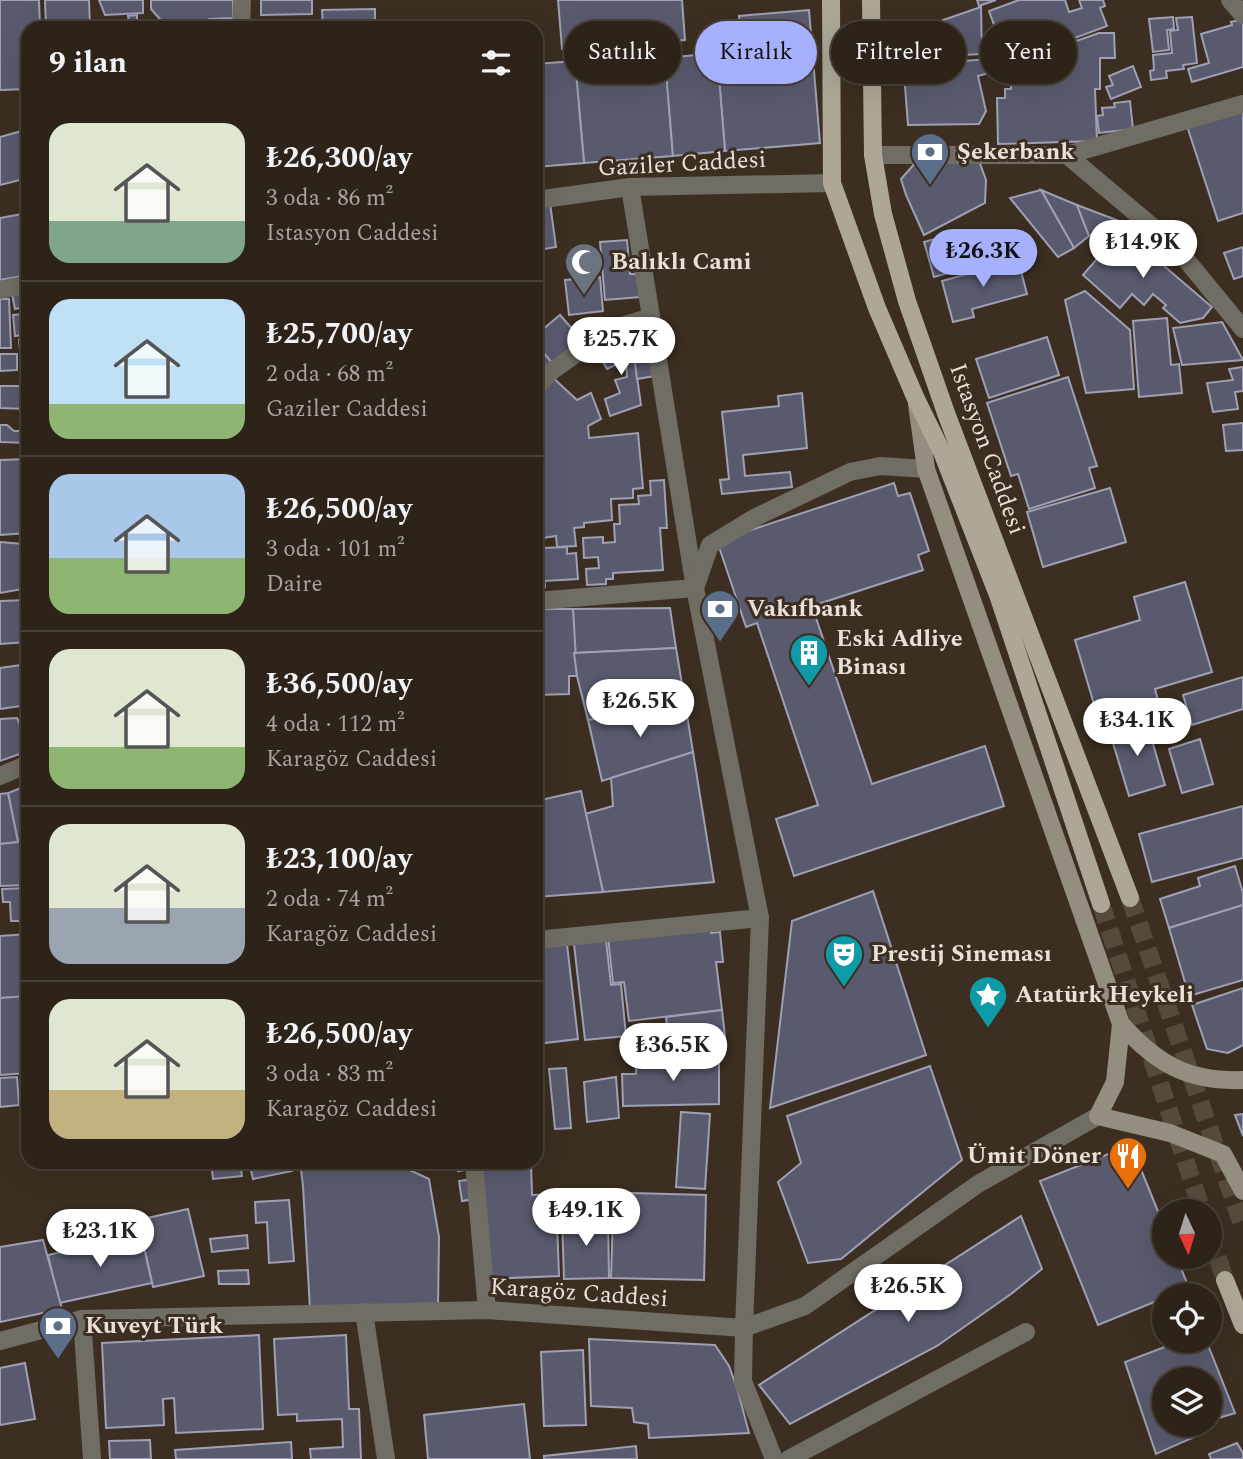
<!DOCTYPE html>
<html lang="tr">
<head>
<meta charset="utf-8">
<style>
  body { margin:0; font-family:Spectral,serif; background:#392f26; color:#f1f3f6; height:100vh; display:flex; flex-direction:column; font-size:26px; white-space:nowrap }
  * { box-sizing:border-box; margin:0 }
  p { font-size:23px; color:#a7a4a2 }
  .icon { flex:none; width:38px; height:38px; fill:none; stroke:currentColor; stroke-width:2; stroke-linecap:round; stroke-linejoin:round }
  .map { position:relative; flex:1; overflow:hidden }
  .drawer { position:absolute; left:21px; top:21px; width:522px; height:1148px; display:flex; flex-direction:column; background:#2d2319; border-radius:21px; box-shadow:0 7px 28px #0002,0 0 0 2px #484038 }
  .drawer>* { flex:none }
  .hud { position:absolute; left:564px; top:21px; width:574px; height:63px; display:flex; gap:14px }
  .needle { width:46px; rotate:176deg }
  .tools { position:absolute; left:1152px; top:1199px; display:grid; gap:14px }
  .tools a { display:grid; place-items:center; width:70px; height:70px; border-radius:50%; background:#2d2319; box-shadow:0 7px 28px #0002,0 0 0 2px #484038; font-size:35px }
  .price { position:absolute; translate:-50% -60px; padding:0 16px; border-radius:24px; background:#fff; color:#222; font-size:23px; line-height:46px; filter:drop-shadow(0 2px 4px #0008) }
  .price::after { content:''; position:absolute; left:50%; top:42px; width:21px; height:16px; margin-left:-10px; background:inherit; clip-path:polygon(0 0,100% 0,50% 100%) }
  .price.on { background:#a7b0fc; color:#111 }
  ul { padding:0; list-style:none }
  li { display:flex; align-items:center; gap:21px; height:175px; padding:0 28px }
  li+li { border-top:2px solid #484038 }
  li span { display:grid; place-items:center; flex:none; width:196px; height:140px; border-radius:21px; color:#555 }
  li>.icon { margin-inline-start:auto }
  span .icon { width:84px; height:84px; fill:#fffc; stroke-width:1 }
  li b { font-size:30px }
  h2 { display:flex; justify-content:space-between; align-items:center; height:84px; padding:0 28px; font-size:30px }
  .pill { padding:0 24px; border-radius:32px; background:#2d2319; box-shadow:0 7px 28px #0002,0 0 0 2px #484038; font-size:24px; line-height:63px }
  .pill.on { background:#a7b0fc; color:#111 }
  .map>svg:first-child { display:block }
</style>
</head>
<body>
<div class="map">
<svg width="1243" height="1459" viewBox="0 0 1243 1459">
  <rect width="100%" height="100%" fill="#3c2f21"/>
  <g fill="#595a6d" stroke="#9fa0b5" stroke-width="2">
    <polygon points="0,0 39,0 40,28 28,28 28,89 0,90"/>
    <polygon points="45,0 89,0 90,28 46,28"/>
    <polygon points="99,0 143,0 143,13 105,15"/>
    <polygon points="151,0 233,0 233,18 209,19 209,26 167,27 151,9"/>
    <polygon points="261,0 312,0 312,14 261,15"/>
    <polygon points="558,0 682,0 685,40 562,49"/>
    <polygon points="977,0 996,0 979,6"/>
    <polygon points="1019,0 1065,0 1069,12 1082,8 1079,0 1103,0 1105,6 1100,8 1107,26 1008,63 989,11"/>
    <polygon points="981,7 982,54 962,55 943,20"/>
    <polygon points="375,9 375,28 323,28 322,10"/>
    <polygon points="809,10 820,143 725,151 716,40 741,38 739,16"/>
    <polygon points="137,15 137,24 159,22 159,28 103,28 103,25 129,23 128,16"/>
    <polygon points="1173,17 1174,29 1167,30 1169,50 1153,52 1149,19"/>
    <polygon points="1192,17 1197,63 1183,65 1184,69 1166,71 1167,78 1151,80 1150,71 1154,70 1153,55 1172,53 1170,31 1178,30 1176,18"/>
    <polygon points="1243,19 1243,67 1192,82 1188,69 1209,63 1201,34 1232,25 1231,22"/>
    <polygon points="253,23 282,26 282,28 252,28"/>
    <polygon points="1099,33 1114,33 1115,58 1100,58 1100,89 1095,89 1097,141 998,144 997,98 1005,98 1005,89 1011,89 1010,64"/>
    <polygon points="650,45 651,59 665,58 673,156 584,163 575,61 622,57 621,48"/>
    <polygon points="935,49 963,61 989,59 989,73 978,76 986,111 979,124 908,125 903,60"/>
    <polygon points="717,53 725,151 673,156 665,58"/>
    <polygon points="575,61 584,163 536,167 536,64"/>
    <polygon points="1133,66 1141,87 1111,99 1106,87 1113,85 1109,76"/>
    <polygon points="1130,101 1133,129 1099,133 1097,116 1103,115 1102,108 1115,107 1114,103"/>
    <polygon points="1243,107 1243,213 1218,221 1187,126"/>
    <polygon points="25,130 28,144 28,178 0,185 0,137"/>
    <polygon points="978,158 986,180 985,203 924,235 906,195 901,179 916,162"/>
    <polygon points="1041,190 1077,205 1089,236 1074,248"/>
    <polygon points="1041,190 1074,248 1058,257 1010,198"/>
    <polygon points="550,203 556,247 538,250 544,289 536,290 536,205"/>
    <polygon points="1077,205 1122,222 1089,236"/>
    <polygon points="28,213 28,275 0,280 0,218"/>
    <polygon points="968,230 979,264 934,277 924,242"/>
    <polygon points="1122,230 1212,307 1203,318 1180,323 1163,308 1166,305 1153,294 1144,305 1132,294 1120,308 1083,275"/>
    <polygon points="627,240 630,274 638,274 640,297 605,300 600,242"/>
    <polygon points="1243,247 1243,276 1234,279 1224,253"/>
    <polygon points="1018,260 1027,294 972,309 974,317 953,322 942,281"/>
    <polygon points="600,277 603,311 569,315 565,280"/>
    <polygon points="28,290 28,306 15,309 12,294"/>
    <polygon points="1085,291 1130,330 1134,389 1086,393 1065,300"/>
    <polygon points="0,299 9,299 11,348 0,348"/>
    <polygon points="24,314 28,334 15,336 13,315"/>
    <polygon points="560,315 582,340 553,364 536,344 536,335"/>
    <polygon points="1167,318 1171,365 1179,364 1182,393 1139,397 1133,321"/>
    <polygon points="1222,322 1243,360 1182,365 1173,328"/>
    <polygon points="1047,337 1059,375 989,398 976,359"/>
    <polygon points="616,338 634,355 641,405 610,416 605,399 620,393 615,380 627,377 626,360 607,369 596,350"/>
    <polygon points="28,339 28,370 22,370 19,340"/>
    <polygon points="536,344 553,364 536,379"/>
    <polygon points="652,352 655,376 637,379 634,355"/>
    <polygon points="0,354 17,354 17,370 0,371"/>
    <polygon points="1243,367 1243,391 1235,392 1238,409 1213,412 1207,383 1233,380 1229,369"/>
    <polygon points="550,375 577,400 591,393 601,419 588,426 589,438 638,433 643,488 633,489 633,498 611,499 612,520 584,523 584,527 574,528 576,546 557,547 556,536 536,539 536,391"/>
    <polygon points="1068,377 1097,466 1089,468 1095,488 1029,509 1018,474 1011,476 987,403"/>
    <polygon points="0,386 26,386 25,409 0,408"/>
    <polygon points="802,393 807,448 743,455 745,476 790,472 792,487 722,494 720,480 729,479 722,412 779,406 778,396"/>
    <polygon points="1243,423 1243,450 1226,451 1223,425"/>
    <polygon points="0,425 7,425 14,431 28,431 28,443 0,442"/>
    <polygon points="28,459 28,533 0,535 0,460"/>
    <polygon points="664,480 667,528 660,528 663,570 613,573 613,579 606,579 606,584 587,585 586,569 599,568 598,557 584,558 583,538 603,537 603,543 615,542 614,524 620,524 619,505 639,504 638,496 651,495 650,481"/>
    <polygon points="894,483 898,496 910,493 929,551 918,555 923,570 812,606 872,784 985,746 1004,806 794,876 776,819 818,805 757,623 746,627 717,541"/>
    <polygon points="1110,488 1126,542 1043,567 1027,512"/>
    <polygon points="542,538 545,587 536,588 536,539"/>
    <polygon points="0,542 23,544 28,588 0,593"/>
    <polygon points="567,547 567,554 576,553 578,579 544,581 543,548"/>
    <polygon points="1185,582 1212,672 1155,689 1161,711 1101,728 1075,640 1140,620 1134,597"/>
    <polygon points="28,600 28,642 0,644 0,601"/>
    <polygon points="670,608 676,648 574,653 573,609"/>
    <polygon points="536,609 573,609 577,676 569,676 569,694 536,695"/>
    <polygon points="676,648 685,702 588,720 577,676 574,653"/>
    <polygon points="28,664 28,705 0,709 0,668"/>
    <polygon points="1243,677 1243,709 1192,725 1183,695"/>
    <polygon points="685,702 693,752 602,781 588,720"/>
    <polygon points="17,718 28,741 28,751 0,761 0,719"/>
    <polygon points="1146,720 1165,785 1129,796 1109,730"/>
    <polygon points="1200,739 1213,784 1182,793 1169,749"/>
    <polygon points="693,752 714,882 603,892 585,814 613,806 611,778"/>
    <polygon points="28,785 28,841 18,842 8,793"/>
    <polygon points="581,791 603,892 536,897 536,801"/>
    <polygon points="8,793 18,842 0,844 0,794"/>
    <polygon points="1243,806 1243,858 1152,882 1139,834"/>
    <polygon points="28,841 28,885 0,886 0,844"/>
    <polygon points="1235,866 1243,893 1243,905 1169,928 1160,899 1200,886 1198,878"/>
    <polygon points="28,888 28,921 11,921 10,902 3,902 2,889"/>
    <polygon points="873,891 926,1055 770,1108 792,921"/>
    <polygon points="1243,905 1243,980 1189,996 1169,928"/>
    <polygon points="711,925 711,933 720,932 723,962 716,962 722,1010 629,1021 624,982 613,983 608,937"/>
    <polygon points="28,934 28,996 0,998 0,936"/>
    <polygon points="606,940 611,985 621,984 626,1036 585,1040 574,944"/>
    <polygon points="567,944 578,1039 536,1044 536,948"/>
    <polygon points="1243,988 1243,1045 1228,1053 1207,1049 1192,1005"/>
    <polygon points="28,996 28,1073 0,1075 0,998"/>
    <polygon points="722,1010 726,1046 670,1052 666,1017"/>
    <polygon points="719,1058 719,1104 623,1106 622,1074 636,1074 636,1060"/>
    <polygon points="930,1066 962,1160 841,1259 808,1263 778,1182 801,1163 787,1116"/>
    <polygon points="566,1068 571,1128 555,1129 549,1069"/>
    <polygon points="17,1077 19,1105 0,1107 0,1078"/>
    <polygon points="616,1077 619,1118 587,1122 584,1082"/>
    <polygon points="681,1112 710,1114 705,1189 676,1187"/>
    <polygon points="1243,1114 1243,1136 1235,1115"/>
    <polygon points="1131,1145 1164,1226 1164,1256 1176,1256 1189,1288 1172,1295 1164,1295 1164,1298 1098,1325 1040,1181"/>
    <polygon points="82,1162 102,1162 83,1167"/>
    <polygon points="211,1162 240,1162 242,1176 213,1179"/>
    <polygon points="249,1162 290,1162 292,1171 253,1179"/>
    <polygon points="300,1162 400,1162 401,1166 429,1179 439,1237 438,1308 310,1310 303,1186"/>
    <polygon points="457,1162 471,1162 472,1169 458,1171"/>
    <polygon points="482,1162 531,1162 532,1195 556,1194 559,1276 487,1279"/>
    <polygon points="472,1179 475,1199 462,1201 459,1181"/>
    <polygon points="631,1193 706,1195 704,1280 611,1278 613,1215 631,1215"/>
    <polygon points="289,1200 294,1261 269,1263 267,1222 256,1223 255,1202"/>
    <polygon points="188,1209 204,1276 153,1287 138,1220"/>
    <polygon points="1021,1216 1042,1269 1011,1294 937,1346 790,1424 759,1385"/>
    <polygon points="608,1217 609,1278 564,1279 562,1218"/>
    <polygon points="141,1234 152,1283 59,1303 48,1255"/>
    <polygon points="247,1235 248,1248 212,1252 210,1239"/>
    <polygon points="43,1240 62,1309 0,1322 0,1247"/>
    <polygon points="248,1270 249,1284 219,1284 218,1271"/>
    <polygon points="259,1335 263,1429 176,1433 174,1398 163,1399 164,1425 106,1428 102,1343"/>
    <polygon points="346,1335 349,1409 359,1409 361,1459 311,1459 310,1449 343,1447 342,1419 297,1421 297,1414 278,1415 274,1339"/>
    <polygon points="589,1339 715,1345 729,1366 738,1391 749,1433 649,1438 648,1424 634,1422 632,1408 591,1406"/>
    <polygon points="1183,1340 1206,1340 1235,1413 1209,1421 1209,1379 1164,1379 1164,1424 1198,1424 1199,1435 1156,1454 1125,1362"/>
    <polygon points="583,1350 586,1425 544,1426 541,1352"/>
    <polygon points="25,1363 35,1419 0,1425 0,1368"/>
    <polygon points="524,1404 530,1459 428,1459 424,1415"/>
    <polygon points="150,1440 151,1459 110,1459 109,1441"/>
    <polygon points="291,1442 292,1459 176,1459 175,1450"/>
    <polygon points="1237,1443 1243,1453 1243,1459 1211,1459 1209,1454"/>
    <polygon points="636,1446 637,1459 544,1459 544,1456"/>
  </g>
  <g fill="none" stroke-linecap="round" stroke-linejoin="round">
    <g stroke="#564a3c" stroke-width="18" stroke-dasharray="18 9" stroke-linecap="butt">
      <polyline points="1130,898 1243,1227"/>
      <polyline points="1101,904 1202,1211"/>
      <polyline points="1209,1232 1225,1280"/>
    </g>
    <g stroke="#706d64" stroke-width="18">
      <polyline points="630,187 695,588 760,918 744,1328"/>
      <polyline points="536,200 630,187 832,183"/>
      <polyline points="0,290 28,284"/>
      <polyline points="536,388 549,373 611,329 651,317"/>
      <polyline points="536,940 760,918"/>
    </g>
    <g stroke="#706d64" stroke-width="18">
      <polyline points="1230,0 1243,15"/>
      <polyline points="241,28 242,0"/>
      <polyline points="873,155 1067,155 1243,104"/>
      <polyline points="1067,155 1174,245 1243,329"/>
      <polyline points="536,601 695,588 710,545 756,517 850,472 880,466 926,469"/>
      <polyline points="0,776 28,764"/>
      <polyline points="474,1162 487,1310"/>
      <polyline points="364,1312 386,1459"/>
      <polyline points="82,1319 92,1459"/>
      <polyline points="744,1328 743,1381 774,1459"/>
      <polyline points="789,1459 1026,1332"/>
    </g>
    <polyline stroke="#706d64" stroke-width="18" points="0,1341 82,1319 487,1310 744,1328 805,1306 978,1184 1098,1116"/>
    <g stroke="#938e80" stroke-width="18">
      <polyline points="917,404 926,469 1121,1024 1115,1082 1098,1116 1170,1133 1223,1154 1243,1191"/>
      <path d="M1121,1024C1157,1064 1188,1082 1243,1080"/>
    </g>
    <g stroke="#aea796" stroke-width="18">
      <polyline points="831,0 832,183 877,308 916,399 942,452 998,595 1101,904"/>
      <polyline points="871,0 873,155 883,214 907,301 946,413 1130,898"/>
      <polyline points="1225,1280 1243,1325"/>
    </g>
  </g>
  <defs>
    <g id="bank-pin" transform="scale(2.0125)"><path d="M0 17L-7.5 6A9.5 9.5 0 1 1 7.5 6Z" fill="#5c6f8a" stroke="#3c2f21"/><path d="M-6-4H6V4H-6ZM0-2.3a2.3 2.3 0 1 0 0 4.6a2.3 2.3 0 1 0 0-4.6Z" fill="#fff"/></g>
    <g id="mosque-pin" transform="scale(2.0125)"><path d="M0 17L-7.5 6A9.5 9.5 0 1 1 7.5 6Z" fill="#6b7280" stroke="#3c2f21"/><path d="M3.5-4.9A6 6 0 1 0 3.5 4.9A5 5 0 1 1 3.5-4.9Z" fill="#fff"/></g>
    <g id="building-pin" transform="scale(2.0125)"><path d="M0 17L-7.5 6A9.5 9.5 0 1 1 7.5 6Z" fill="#0f9aa8" stroke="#3c2f21"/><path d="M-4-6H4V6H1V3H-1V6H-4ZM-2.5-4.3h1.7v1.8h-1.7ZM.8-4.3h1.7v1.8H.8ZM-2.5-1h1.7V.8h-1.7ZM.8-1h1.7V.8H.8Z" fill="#fff"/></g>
    <g id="theatre-pin" transform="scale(2.0125)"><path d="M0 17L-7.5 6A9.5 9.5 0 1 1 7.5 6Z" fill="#0f9aa8" stroke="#3c2f21"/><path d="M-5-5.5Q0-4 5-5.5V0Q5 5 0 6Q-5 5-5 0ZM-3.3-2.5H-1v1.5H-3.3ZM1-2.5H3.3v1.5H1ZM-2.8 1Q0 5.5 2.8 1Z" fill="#fff"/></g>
    <g id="sight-pin" transform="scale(2.0125)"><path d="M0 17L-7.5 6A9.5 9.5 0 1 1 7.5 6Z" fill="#0f9aa8" stroke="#3c2f21"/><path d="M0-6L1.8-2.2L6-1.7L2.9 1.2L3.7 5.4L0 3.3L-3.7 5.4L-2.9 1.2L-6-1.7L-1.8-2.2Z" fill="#fff"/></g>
    <g id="restaurant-pin" transform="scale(2.0125)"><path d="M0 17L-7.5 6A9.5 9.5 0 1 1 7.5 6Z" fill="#e8710a" stroke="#3c2f21"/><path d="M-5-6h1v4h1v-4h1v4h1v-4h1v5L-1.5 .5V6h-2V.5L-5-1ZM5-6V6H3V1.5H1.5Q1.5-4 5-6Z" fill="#fff"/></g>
  </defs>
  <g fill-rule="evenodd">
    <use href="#bank-pin" x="930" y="152"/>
    <use href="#mosque-pin" x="584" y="262"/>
    <use href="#bank-pin" x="720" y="609"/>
    <use href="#building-pin" x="809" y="653"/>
    <use href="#theatre-pin" x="844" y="954"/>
    <use href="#sight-pin" x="988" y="995"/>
    <use href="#restaurant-pin" x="1128" y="1156"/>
    <use href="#bank-pin" x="58" y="1326"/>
  </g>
  <g text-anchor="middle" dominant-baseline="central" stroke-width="6" stroke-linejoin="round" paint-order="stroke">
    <g font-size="24" font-weight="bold" fill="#e9e0d8" stroke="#3c2f21" text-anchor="start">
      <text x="957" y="152">Şekerbank</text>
      <text x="611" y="262">Balıklı Cami</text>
      <text x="747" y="609">Vakıfbank</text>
      <text x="836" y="639">Eski Adliye<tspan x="836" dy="28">Binası</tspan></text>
      <text x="871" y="954">Prestij Sineması</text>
      <text x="1015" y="995">Atatürk Heykeli</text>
      <text x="1101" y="1156" text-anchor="end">Ümit Döner</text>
      <text x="85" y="1326">Kuveyt Türk</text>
    </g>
    <g font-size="24" fill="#e9e0d8" stroke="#3c2f21">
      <text transform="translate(682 164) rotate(-3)">Gaziler Caddesi</text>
      <text transform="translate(987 449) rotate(70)">Istasyon Caddesi</text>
      <text transform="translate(579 1293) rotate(4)">Karagöz Caddesi</text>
    </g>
  </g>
</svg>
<div class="tools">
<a><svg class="needle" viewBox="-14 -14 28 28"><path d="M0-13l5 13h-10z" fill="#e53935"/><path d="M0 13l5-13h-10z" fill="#a7a4a2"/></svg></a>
<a><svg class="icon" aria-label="locate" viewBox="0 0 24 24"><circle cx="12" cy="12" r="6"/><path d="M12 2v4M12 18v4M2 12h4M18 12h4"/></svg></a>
<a><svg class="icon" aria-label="layers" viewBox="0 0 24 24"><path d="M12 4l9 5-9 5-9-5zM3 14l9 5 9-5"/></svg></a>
</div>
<b class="price" style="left:1143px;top:280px">₺14.9K</b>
<b class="price on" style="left:983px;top:289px">₺26.3K</b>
<b class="price" style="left:621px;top:377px">₺25.7K</b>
<b class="price" style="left:640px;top:739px">₺26.5K</b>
<b class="price" style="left:1137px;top:758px">₺34.1K</b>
<b class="price" style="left:673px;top:1083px">₺36.5K</b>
<b class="price" style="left:586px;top:1248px">₺49.1K</b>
<b class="price" style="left:100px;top:1269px">₺23.1K</b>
<b class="price" style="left:908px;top:1324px">₺26.5K</b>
<div class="hud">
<a class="pill">Satılık</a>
<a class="pill on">Kiralık</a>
<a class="pill">Filtreler</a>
<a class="pill">Yeni</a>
</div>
<section class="drawer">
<h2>9 ilan<svg class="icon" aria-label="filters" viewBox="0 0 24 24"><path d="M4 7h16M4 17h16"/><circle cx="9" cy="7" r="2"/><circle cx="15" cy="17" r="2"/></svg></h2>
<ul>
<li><span style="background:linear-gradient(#dfe7d0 70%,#7fa58c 0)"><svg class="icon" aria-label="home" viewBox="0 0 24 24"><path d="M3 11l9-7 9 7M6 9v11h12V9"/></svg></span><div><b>₺26,300/ay</b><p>3 oda · 86 m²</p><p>Istasyon Caddesi</p></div></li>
<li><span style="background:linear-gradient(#bfe0f5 75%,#8fb573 0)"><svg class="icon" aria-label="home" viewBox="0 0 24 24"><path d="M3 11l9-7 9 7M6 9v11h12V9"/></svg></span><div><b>₺25,700/ay</b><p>2 oda · 68 m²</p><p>Gaziler Caddesi</p></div></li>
<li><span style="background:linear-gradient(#a9c7e8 60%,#8fb573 0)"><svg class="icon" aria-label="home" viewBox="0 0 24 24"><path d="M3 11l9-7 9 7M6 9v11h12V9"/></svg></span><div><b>₺26,500/ay</b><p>3 oda · 101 m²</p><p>Daire</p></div></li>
<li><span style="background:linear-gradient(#dfe7d0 70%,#8fb573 0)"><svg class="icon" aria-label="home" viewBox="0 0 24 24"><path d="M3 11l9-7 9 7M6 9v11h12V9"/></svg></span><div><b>₺36,500/ay</b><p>4 oda · 112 m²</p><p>Karagöz Caddesi</p></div></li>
<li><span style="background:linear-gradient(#dfe7d0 60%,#9aa5b1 0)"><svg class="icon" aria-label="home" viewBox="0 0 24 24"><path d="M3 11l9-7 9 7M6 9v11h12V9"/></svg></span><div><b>₺23,100/ay</b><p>2 oda · 74 m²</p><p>Karagöz Caddesi</p></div></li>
<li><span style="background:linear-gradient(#dfe7d0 65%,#c2b280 0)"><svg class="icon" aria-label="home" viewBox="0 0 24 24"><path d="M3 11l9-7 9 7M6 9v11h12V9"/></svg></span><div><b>₺26,500/ay</b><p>3 oda · 83 m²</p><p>Karagöz Caddesi</p></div></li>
</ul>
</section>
</div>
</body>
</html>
